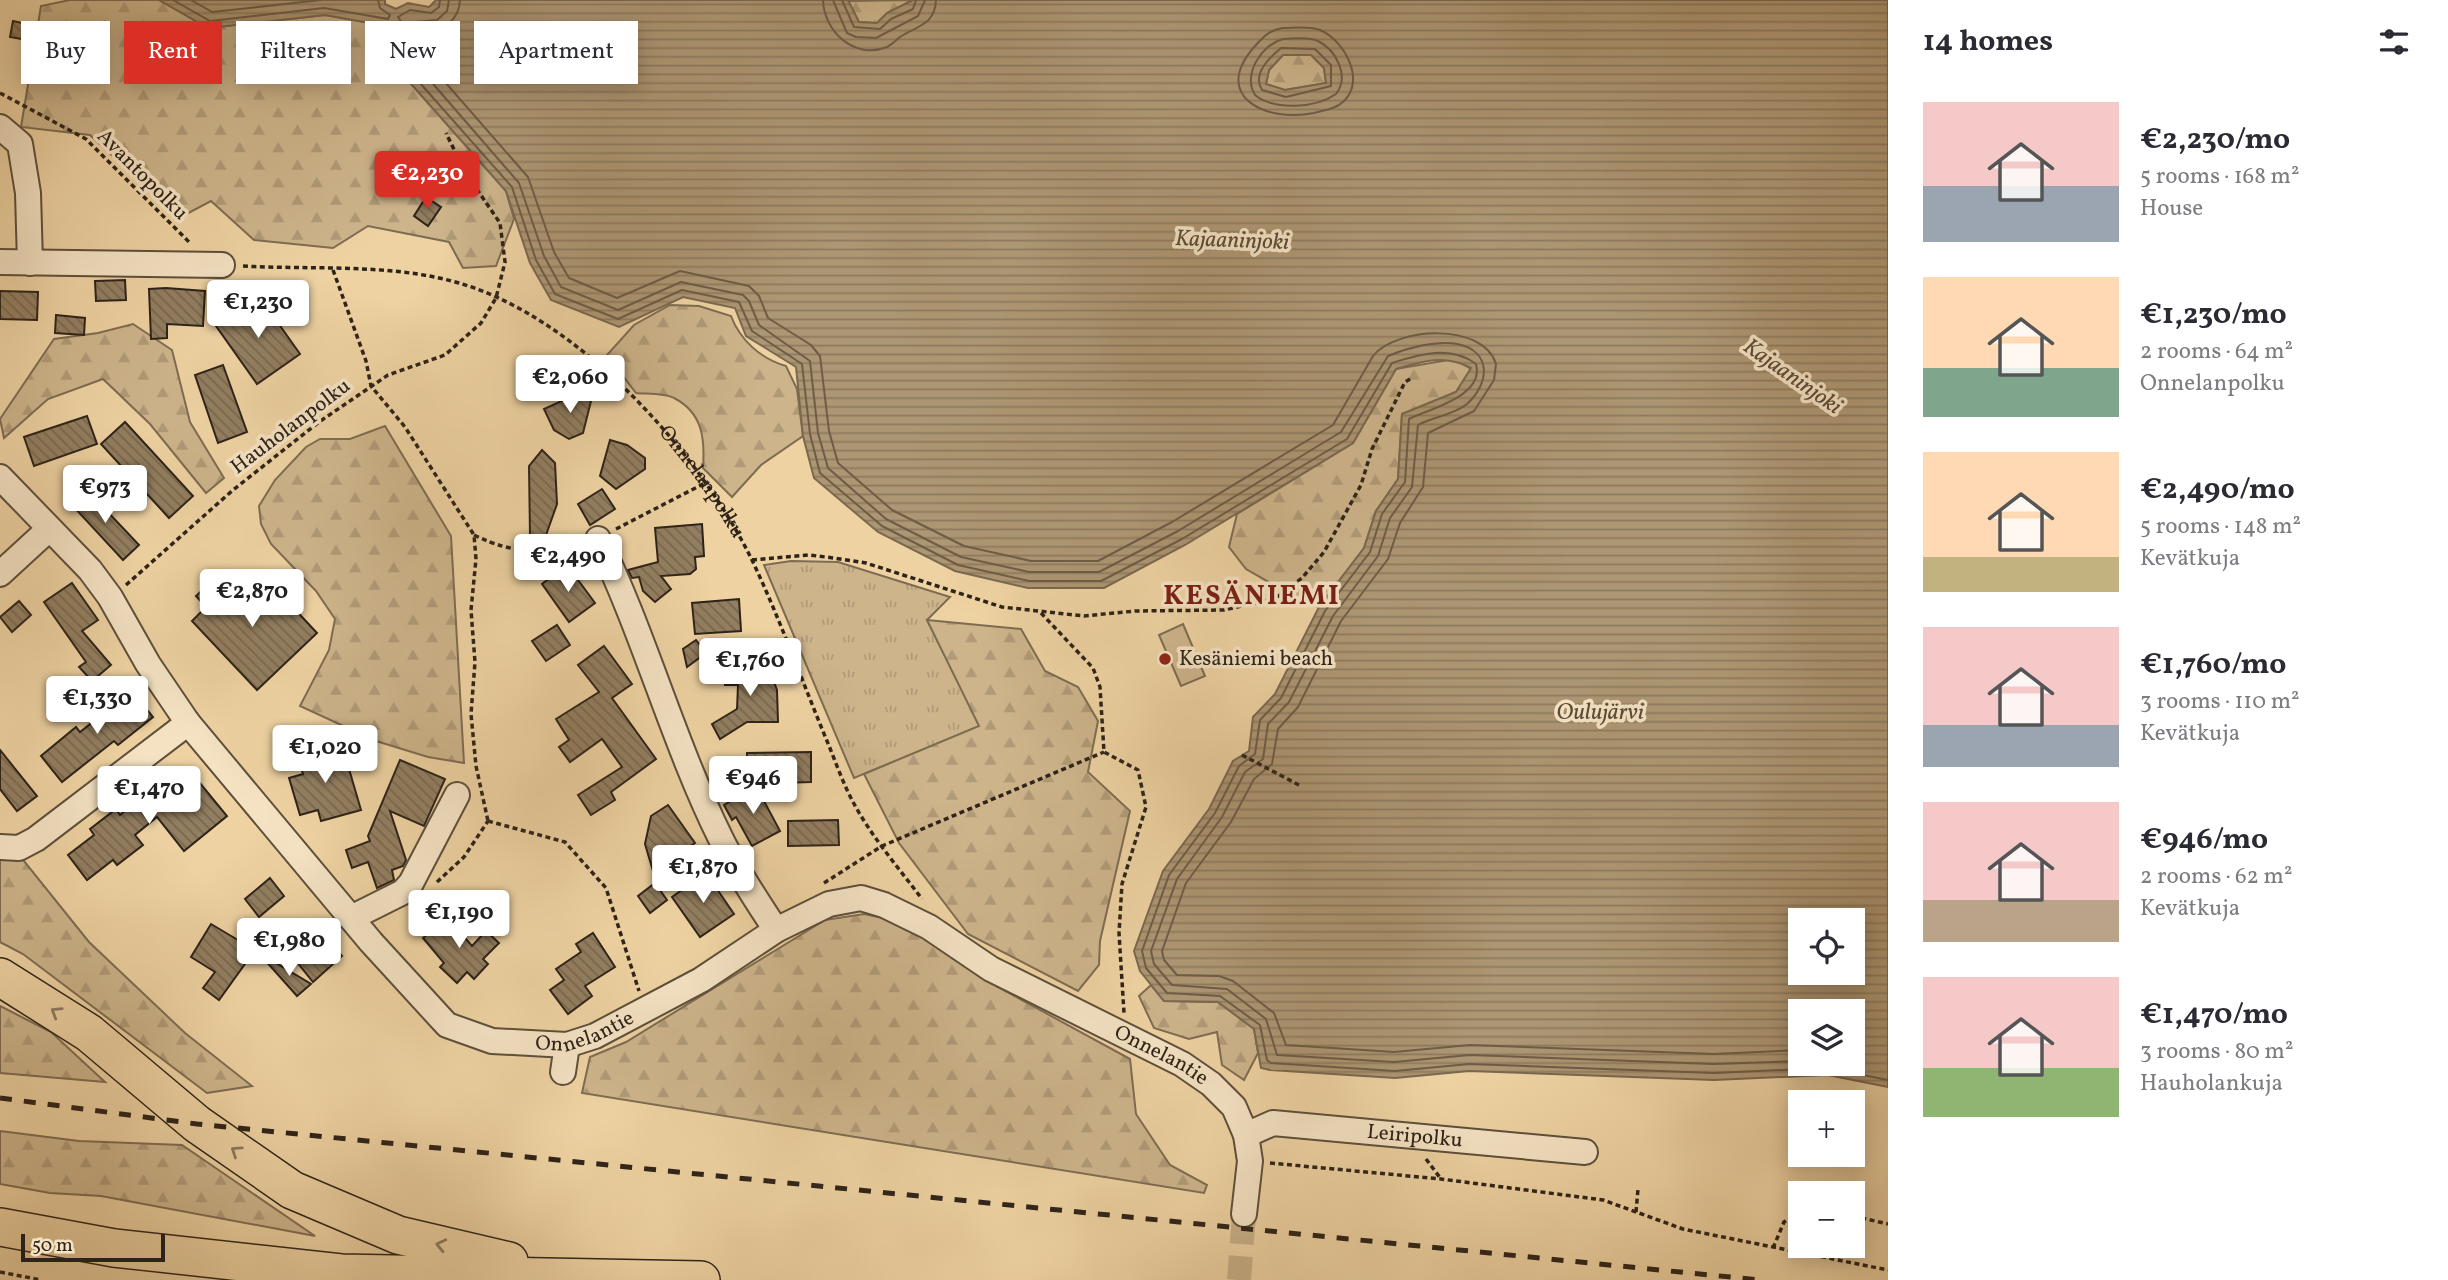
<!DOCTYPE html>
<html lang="en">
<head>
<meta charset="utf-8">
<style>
  body { margin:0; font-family:Vollkorn,serif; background:#f7f7f7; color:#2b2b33; height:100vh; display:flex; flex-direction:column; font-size:26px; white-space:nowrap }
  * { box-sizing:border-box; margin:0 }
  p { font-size:23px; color:#7c7c81 }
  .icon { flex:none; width:38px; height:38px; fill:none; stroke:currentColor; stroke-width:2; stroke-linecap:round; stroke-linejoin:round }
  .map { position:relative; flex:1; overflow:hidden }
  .drawer { display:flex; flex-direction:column; background:#fff; width:560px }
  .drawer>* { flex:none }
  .banner { position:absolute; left:21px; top:21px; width:665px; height:63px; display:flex; gap:14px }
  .buttons { position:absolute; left:1788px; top:908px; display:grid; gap:14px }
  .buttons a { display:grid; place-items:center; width:77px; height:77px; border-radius:0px; background:#fff; box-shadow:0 4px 18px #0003; font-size:35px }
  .scale { position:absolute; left:21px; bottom:18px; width:144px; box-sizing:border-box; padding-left:7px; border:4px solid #2e2319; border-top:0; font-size:19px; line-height:24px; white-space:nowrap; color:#2e2319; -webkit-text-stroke:5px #f4e2c3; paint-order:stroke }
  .price { position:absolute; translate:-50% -60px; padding:0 16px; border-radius:7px; background:#fff; color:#222; font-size:23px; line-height:46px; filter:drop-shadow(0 2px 4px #0008) }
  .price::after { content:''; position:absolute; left:50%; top:42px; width:21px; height:16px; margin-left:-10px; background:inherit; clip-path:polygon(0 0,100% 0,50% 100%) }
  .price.current { background:#d93025; color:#fff }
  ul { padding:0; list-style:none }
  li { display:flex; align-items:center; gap:21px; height:175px; padding:0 35px }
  li span { display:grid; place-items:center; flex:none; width:196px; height:140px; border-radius:0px; color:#555 }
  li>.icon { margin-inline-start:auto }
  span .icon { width:84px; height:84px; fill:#fffc; stroke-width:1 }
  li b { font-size:30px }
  h2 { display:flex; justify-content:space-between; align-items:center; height:84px; padding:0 35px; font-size:30px }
  .chip { padding:0 24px; border-radius:0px; background:#fff; box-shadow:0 4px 18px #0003; font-size:24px; line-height:63px }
  .chip.current { background:#d93025; color:#fff }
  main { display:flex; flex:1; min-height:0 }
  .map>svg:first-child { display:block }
</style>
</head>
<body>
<main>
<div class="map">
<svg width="1888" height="1280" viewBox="0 0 1888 1280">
  <defs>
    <pattern id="grass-tufts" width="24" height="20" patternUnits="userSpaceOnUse" patternTransform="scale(1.75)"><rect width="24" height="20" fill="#cdb48b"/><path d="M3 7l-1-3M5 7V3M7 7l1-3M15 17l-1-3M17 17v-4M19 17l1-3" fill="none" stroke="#b09a77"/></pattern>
    <pattern id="forest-firs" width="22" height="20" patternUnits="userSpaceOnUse" patternTransform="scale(1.75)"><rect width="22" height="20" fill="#cdb48b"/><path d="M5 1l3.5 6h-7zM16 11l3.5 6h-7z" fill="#b09a77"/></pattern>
    <pattern id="water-rules" width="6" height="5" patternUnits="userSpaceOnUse" patternTransform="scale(1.75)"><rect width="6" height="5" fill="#ad9673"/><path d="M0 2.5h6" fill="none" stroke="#8d7a5e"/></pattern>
    <pattern id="building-back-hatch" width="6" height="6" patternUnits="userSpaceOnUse" patternTransform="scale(1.75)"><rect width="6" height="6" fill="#927e60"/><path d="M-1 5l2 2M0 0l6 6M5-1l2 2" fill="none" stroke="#78674e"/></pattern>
  </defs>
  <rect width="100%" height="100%" fill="#eed2a2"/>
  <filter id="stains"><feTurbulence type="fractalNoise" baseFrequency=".00286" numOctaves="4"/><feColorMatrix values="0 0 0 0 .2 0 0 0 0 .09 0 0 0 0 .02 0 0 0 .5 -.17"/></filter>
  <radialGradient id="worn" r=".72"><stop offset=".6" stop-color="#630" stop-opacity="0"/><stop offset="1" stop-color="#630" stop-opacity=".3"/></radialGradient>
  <polygon fill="url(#grass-tufts)" stroke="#7e6c52" stroke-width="2" points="791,561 838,562 950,597 927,620 980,726 854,778 764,565"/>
  <g fill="url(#forest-firs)" stroke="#7e6c52" stroke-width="2">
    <polygon points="70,0 159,0 208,28 325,15 398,28 405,77 506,191 514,219 496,266 463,268 449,242 368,226 333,248 254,240 211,201 179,218 90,135 21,127 41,6"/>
    <polygon points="913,0 887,13 877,23 859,22 848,1"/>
    <polygon points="1283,55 1311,55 1324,68 1326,83 1285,90 1266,84 1269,70"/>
    <path d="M670,305L699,306L731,316C740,340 761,359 786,366L797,389L803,436L761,465L732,497L703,468C705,439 703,413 674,398C665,393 647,394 636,393L607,355L634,325Z"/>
    <polygon points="133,324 172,350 190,422 224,478 206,493 150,424 103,379 48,399 4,438 0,419 54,339 98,333"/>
    <polygon points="1454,359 1471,369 1456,392 1402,414 1398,479 1376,511 1364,548 1319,607 1305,603 1246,569 1229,547 1237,514 1353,443 1396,369"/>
    <polygon points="385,426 451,536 464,763 428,757 376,741 300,706 329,650 335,619 316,591 271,544 261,524 259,506 275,480 306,447 320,439 350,439"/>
    <polygon points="927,620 1021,629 1045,671 1078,687 1098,721 1088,772 1130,811 1100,941 1099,965 1078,991 968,934 899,843 864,774 979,726"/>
    <polygon points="0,855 20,856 89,942 185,1033 252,1086 207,1093 23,954 0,942"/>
    <polygon points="864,914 893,920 943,946 987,981 1130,1059 1136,1114 1170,1165 1207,1185 1204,1193 582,1093 590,1057 626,1042 825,920"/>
    <polygon points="1151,985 1164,1001 1218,1002 1254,1029 1258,1053 1244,1080 1222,1065 1217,1032 1189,1039 1154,1028 1139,996"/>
    <polygon points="0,1006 51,1032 105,1082 0,1073"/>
    <polygon points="0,1131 79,1141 182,1145 315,1236 101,1196 50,1193 0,1184"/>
  </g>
  <polygon fill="#cdb48b" stroke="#7e6c52" stroke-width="2" points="1183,624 1205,676 1181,686 1159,635"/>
  <path fill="url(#water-rules)" stroke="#7a684f" stroke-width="2" fill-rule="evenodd" d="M159,0H385V4L396,9L408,3L429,7L436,0H848L859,22L877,23L887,13L913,0H1888V1087L1828,1075L1714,1080L1469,1071L1395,1078L1270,1070L1261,1068L1254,1029L1218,1002L1164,1001L1140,971L1134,951L1163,871L1209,809L1233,761L1249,751L1253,717L1275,694L1319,607L1364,548L1376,511L1398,479L1402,414L1456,392L1471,368C1445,354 1423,361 1396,369L1353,443L1185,545L1104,588H1028L955,571L878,532L814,478L803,436L796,367L746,336L735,308L683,297L619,327L551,300L530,263L506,191L405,77L398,28L325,15L208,28ZM1283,55H1311L1324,68L1326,83L1285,90L1266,84L1269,70ZM1801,920H1853V973H1801ZM1801,1012H1853V1064H1801Z"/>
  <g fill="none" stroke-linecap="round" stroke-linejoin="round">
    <g stroke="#6e5c46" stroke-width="2">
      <polyline points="173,0 210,21 324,8 388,19 390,15 380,8 378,0"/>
      <polyline points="191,0 212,12 321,0"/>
      <path d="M440,0L439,7L431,13L410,10L398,17L405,28L412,74L512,187L536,260L555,294L618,319L682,290L739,302L752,331L802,364L810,434L820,473L882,526L958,565L1029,581H1101L1182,539L1347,439L1392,363C1420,354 1451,345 1476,364C1485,396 1429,409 1409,419L1405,482L1382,514L1370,552L1325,611L1281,698L1260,720L1255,754L1239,766L1215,813L1169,875L1142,951L1146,968L1167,993L1220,996L1260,1025L1267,1060L1271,1063L1395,1071L1469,1064L1714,1073L1828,1068L1888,1080"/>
      <path d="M449,0L447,11L437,20L413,22L421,70L519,183L544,256L561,287L618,310L681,282L743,295L749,301L759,325L810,361L818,433L828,468L886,519L961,557L1029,572H1099L1178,531L1341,432L1388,356C1407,348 1436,340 1457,344C1492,351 1490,383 1467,404C1454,415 1432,417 1418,425L1412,487L1390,518L1378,556L1333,616L1289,702L1268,724L1263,759L1245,772L1222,817L1177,879L1151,951L1154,964L1172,985L1227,989L1266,1019L1277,1055L1394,1062L1470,1055L1714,1064L1801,1061"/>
      <path d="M460,0C459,22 443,28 426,35L431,66L528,177L554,252L569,278L617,298L680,271L749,286L759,296L768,318L811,345L820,356L829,431L838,463L892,510L964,546L1031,561H1098L1172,522L1333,425L1373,356C1396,327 1483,322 1496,364L1494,380L1474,411L1428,433L1423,487L1400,523L1388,559L1341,621L1298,707L1278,729L1272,764L1254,779L1231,822L1186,883L1162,951L1164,960L1177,975L1219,976L1233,981L1274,1013L1286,1045L1394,1052L1470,1045L1714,1054L1801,1050"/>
      <path d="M823,0C824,32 855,60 887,47C893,44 896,40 900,37C917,26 935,25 936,0"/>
      <polyline points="833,0 847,33 856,37 876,38 918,16 925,0"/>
      <polyline points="842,0 854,27 880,29 891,19 913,9 916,0"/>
      <path d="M1283,28C1294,28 1309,26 1320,30C1344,40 1366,80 1344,101C1336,109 1325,110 1314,113C1266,123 1209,96 1256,45C1264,36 1270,30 1283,28Z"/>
      <path d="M1283,39C1293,39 1308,36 1318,41C1336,50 1350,76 1336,94C1316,108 1275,111 1255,95C1242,75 1262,44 1283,39Z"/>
      <path d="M1281,48L1315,49L1331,65V86L1286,97L1262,90C1252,74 1269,58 1281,48Z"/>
    </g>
  </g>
  <g fill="url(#building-back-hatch)" stroke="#2e2319" stroke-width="2">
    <polygon points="13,21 36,26 33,41 10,37"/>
    <polygon points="426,197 441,207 428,226 414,216"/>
    <polygon points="125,280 126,300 96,301 95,281"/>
    <polygon points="166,288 205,291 203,326 167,324 167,338 151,339 149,289"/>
    <polygon points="0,291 38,292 37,320 0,319"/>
    <polygon points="259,296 300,354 257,384 216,326"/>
    <polygon points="56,315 85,318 84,335 55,333"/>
    <polygon points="223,365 247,432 218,443 195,375"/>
    <polygon points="577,394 592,397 583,433 569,439 554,430 544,409"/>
    <polygon points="87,416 97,444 34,466 24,437"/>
    <polygon points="125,422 193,496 169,518 101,444"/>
    <polygon points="610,440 627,445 645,458 645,469 616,489 600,476"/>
    <polygon points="542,450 555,463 557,504 546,535 530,536 529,466"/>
    <polygon points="602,489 615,509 590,525 578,504"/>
    <polygon points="87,490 139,545 123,560 72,505"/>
    <polygon points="702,524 704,556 695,557 696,569 690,574 661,576 671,589 655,602 643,591 639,577 632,578 628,570 658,562 655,528"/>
    <polygon points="567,565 595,603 569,622 542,584"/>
    <polygon points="221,573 253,606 274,587 317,633 257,690 192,621 206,607 196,596"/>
    <polygon points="72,583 98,620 82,631 111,665 92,681 79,667 86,662 44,602"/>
    <polygon points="739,599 741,631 695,634 692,603"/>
    <polygon points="19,601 31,615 12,632 0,617"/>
    <polygon points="557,625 570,645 546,661 532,641"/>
    <polygon points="696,640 706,653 687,667 683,649"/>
    <polygon points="604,646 632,684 612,698 656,759 611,792 615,800 591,815 578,795 622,767 602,739 570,762 559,747 569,740 556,719 599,692 578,665"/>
    <polygon points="726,665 768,667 777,690 778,722 747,722 720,739 712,724 737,709 738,685 725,685"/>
    <polygon points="132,691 153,717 118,745 114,741 62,782 41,756 76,727 80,732"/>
    <polygon points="342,745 361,810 321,821 318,810 300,815 289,778 303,774 298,757"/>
    <polygon points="0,750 37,796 17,811 0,789"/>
    <polygon points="811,752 811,782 748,784 747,753"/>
    <polygon points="400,760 445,779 424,826 390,811 406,860 403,866 392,870 394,880 377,888 368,862 352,868 346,850 370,841 368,836"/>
    <polygon points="187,779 200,783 227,816 184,851 157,817 135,835 143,845 117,865 113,860 87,880 68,855 94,835 90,829 116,809 120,815 150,789 160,801"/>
    <polygon points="756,786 780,831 752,846 736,817 732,820 724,805"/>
    <polygon points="668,805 695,843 653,871 645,844 651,816"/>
    <polygon points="838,820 839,845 788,846 788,821"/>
    <polygon points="706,873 734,914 700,937 672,897"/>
    <polygon points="270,878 284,896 259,917 245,899"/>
    <polygon points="655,883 667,900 650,913 638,896"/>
    <polygon points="447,917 472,946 486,931 499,943 483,959 488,964 474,979 467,972 457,983 440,967 444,963 423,938"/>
    <polygon points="300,921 318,942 324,936 342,956 313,982 297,962 305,955 286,934"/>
    <polygon points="211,924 248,946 244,953 250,957 219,1000 203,988 215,972 191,957"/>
    <polygon points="593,933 615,967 585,986 592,996 568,1014 550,990 564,980 556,969 581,952 576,944"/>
    <polygon points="266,957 311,984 297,996 264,959"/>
  </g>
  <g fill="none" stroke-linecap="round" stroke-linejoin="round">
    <polyline stroke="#c8af87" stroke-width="24" stroke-dasharray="24 12" stroke-linecap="butt" points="1239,1280 1244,1214"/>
    <g stroke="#5e4f3b" stroke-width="28">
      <g id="minor">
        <polyline points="0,127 20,144 28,193 30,263"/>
        <polyline points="0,262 222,265"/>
        <path id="s2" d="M0,477L90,570L110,597L148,664L188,723L371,942L447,1025L492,1041L567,1045L595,1036L701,980L776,930L829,904L861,898L884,905L929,927L991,969L1182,1064L1211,1084L1234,1107L1246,1135L1250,1161L1244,1214"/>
        <path d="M598,539C645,636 673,742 721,839C736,870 757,901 776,930"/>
        <polyline points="0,574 49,529"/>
        <polyline points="0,847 19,848 36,839 188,723"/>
        <polyline points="351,918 403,892 411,883 457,795"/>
        <polyline points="563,1072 567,1045"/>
        <path id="s3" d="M1246,1135L1273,1123L1585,1152"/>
      </g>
    </g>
    <g stroke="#2e2319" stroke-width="40">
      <g id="highway">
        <polyline points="0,977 89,1033 197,1124 292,1190 398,1235 509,1261"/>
        <polyline points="0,1227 114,1248 341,1273 701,1280"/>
      </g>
    </g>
    <g stroke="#2e2319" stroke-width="3.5" stroke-dasharray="5 3.5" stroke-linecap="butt">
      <polyline points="0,93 86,139 190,243"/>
      <path id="s1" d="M243,266C314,270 390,263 459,283C579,318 699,452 752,560C780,619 802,681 827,741C835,760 842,781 852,800C870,835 898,867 922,899"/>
      <polyline points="333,270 366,361 371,386 405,427 474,535 476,559 471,610 475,662 471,714 476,766 488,821"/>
      <polyline points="616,529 707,482"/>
      <path d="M474,535C518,556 534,551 579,542"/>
      <polyline points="752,560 809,555 834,558 866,563 1002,607 1084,616 1135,611 1224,610 1276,598 1302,578 1324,552 1361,485 1372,449 1405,382 1412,378"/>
      <polyline points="126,585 233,490 319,422 388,375 445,355 481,323 496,298 505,262 500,223 465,172 446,133"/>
      <polyline points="1041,613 1093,668 1100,687 1104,752 1138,770 1146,807 1122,884 1119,933 1124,1013"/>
      <polyline points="1242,755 1299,785"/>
      <polyline points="488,821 565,842 606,888 639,991"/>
      <polyline points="437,882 464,857 488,821"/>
      <polyline points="824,883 882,846 1104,752"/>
      <polyline points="1426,1159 1441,1179"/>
      <polyline points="1270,1163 1441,1179 1603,1200 1683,1229 1888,1270"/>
      <polyline points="1636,1212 1638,1189"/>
      <polyline points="1853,1216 1888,1224"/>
      <polyline points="1773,1248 1784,1222 1801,1211"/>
      <polyline points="0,1272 41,1280"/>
    </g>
    <use href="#minor" stroke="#f4e2c3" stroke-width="24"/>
    <use href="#highway" stroke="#eed2a2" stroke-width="37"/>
    <polyline stroke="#2e2319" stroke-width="5" stroke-dasharray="12 12" stroke-linecap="butt" points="0,1098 197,1124 1760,1280"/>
  </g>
  <defs><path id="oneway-chevron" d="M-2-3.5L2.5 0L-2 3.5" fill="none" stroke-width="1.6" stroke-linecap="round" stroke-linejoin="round" transform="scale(1.75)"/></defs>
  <g stroke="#8e7a5e">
    <use href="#oneway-chevron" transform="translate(56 1012) rotate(-148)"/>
    <use href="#oneway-chevron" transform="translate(236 1151) rotate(-146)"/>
    <use href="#oneway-chevron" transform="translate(441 1245) rotate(-167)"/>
  </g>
  <circle fill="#8f2418" stroke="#f4e2c3" stroke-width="2.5" cx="1165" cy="659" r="7"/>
  <g text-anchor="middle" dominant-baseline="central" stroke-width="7" stroke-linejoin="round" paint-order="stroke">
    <g font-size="21" fill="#2e2319" stroke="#f4e2c3">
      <text transform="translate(142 175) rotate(45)">Avantopolku</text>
      <text transform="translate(291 427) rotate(-37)">Hauholanpolku</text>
      <text stroke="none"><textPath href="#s1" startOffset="537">Onnelanpolku</textPath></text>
      <text stroke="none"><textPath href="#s2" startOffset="852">Onnelantie</textPath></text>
      <text stroke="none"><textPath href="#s2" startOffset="1503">Onnelantie</textPath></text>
      <text stroke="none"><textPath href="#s3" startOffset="172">Leiripolku</textPath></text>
    </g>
    <g font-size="21" fill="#2e2319" stroke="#f4e2c3" text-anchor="start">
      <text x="1179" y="659">Kesäniemi beach</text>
    </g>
    <g font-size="23" font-style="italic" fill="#5a4b38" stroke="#f4e2c3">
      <text transform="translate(1232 241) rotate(2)">Kajaaninjoki</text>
      <text transform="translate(1792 377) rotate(35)">Kajaaninjoki</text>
      <text x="1600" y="713">Oulujärvi</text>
    </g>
    <g font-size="28" font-weight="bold" letter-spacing="2" fill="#7a1f14" stroke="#f4e2c3">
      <text x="1252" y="596">KESÄNIEMI</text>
    </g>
  </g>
  <rect width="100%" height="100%" filter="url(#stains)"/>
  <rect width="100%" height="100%" fill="url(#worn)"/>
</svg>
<div class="buttons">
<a><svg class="icon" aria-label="locate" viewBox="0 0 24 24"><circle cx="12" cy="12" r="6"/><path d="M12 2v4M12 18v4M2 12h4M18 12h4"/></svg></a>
<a><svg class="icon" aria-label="layers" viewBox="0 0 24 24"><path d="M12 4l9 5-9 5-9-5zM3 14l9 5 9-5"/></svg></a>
<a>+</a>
<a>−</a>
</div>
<div class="scale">50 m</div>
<b class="price current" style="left:427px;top:211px">€2,230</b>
<b class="price" style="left:258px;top:340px">€1,230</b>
<b class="price" style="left:570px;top:415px">€2,060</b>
<b class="price" style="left:105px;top:525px">€973</b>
<b class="price" style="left:568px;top:594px">€2,490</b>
<b class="price" style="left:252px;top:629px">€2,870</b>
<b class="price" style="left:750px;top:698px">€1,760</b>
<b class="price" style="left:97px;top:736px">€1,330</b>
<b class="price" style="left:325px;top:785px">€1,020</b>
<b class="price" style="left:753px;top:816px">€946</b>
<b class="price" style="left:149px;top:826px">€1,470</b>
<b class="price" style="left:703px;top:905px">€1,870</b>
<b class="price" style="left:459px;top:950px">€1,190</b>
<b class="price" style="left:289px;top:978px">€1,980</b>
<div class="banner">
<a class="chip">Buy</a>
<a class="chip current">Rent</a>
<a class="chip">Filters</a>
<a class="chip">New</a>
<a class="chip">Apartment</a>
</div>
</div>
<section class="drawer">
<h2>14 homes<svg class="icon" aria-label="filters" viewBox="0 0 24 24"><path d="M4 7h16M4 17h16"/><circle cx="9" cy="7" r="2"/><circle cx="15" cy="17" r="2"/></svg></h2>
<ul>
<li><span style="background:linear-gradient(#f6c9c9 60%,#9aa5b1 0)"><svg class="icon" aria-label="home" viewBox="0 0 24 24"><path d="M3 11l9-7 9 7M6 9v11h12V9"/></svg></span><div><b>€2,230/mo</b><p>5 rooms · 168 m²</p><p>House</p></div></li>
<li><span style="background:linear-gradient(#ffd9b3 65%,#7fa58c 0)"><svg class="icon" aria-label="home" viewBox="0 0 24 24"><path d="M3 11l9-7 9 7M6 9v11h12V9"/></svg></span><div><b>€1,230/mo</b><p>2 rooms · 64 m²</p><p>Onnelanpolku</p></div></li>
<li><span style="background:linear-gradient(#ffd9b3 75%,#c2b280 0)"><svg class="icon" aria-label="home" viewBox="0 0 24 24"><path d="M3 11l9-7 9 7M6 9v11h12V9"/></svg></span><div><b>€2,490/mo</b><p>5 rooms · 148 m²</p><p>Kevätkuja</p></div></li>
<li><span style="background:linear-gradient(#f6c9c9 70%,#9aa5b1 0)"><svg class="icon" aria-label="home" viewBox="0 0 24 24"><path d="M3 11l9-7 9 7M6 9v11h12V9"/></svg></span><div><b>€1,760/mo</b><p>3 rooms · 110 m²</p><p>Kevätkuja</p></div></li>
<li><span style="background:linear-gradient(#f6c9c9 70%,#b9a48a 0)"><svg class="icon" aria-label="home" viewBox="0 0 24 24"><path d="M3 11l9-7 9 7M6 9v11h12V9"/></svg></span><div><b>€946/mo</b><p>2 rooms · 62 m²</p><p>Kevätkuja</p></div></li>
<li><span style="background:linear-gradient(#f6c9c9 65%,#8fb573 0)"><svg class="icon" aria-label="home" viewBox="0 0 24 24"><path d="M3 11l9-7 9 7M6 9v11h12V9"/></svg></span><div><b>€1,470/mo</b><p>3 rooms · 80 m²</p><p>Hauholankuja</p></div></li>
</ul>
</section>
</main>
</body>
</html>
